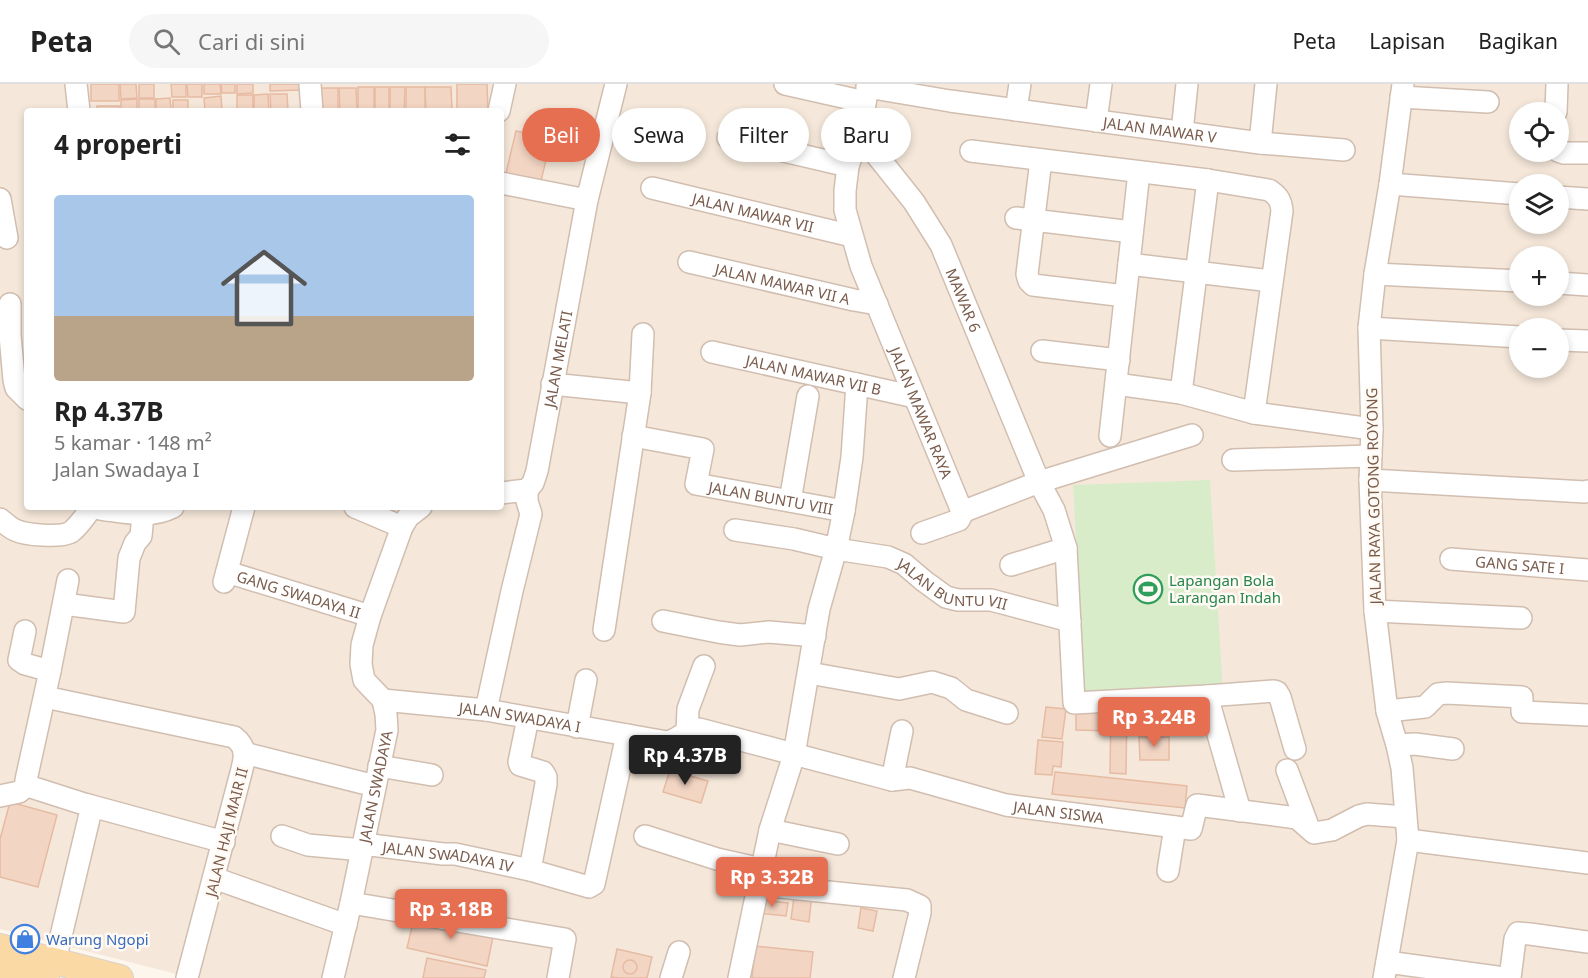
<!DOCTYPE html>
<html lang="id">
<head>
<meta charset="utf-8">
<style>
  body { margin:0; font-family:"Noto Sans",sans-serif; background:#f6f6f6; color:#222; height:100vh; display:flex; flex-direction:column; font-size:22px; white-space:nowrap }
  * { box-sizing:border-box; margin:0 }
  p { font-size:20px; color:#767676 }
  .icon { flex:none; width:33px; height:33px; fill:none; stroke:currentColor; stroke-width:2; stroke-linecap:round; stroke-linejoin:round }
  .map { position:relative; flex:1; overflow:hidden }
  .panel { position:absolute; left:24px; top:24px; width:480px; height:402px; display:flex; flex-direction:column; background:#fff; border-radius:6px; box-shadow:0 3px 9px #0003 }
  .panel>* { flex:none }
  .banner { position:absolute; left:522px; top:24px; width:570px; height:54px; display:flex; gap:12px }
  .tools { position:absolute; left:1509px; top:18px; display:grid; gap:12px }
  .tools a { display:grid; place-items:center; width:60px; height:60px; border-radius:50%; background:#fff; box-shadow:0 3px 9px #0003; font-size:30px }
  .price { position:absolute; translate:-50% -51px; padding:0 14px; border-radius:6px; background:#e76f51; color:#fff; font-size:20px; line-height:39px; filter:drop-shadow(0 2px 3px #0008) }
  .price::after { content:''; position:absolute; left:50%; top:36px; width:18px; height:14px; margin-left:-9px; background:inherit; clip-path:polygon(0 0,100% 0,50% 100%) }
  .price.selected { background:#222; color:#fff }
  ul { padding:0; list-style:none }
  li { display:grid; align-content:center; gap:12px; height:318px; padding:0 30px }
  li+li { border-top:2px solid #e0e0e0 }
  li span { display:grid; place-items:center; height:186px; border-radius:6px; color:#555 }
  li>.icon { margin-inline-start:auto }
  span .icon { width:108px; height:108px; fill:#fffc; stroke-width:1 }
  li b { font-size:26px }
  h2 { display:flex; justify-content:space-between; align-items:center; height:72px; padding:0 30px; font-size:26px }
  .pill { padding:0 21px; border-radius:27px; background:#fff; box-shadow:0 3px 9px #0003; font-size:21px; line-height:54px }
  .pill.selected { background:#e76f51; color:#fff }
  header { display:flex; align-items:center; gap:36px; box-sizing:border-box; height:84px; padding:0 30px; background:#fff; border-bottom:2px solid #e0e0e0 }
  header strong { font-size:28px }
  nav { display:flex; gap:33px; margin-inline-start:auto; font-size:21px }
  .search { width:420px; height:54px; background:#f6f6f6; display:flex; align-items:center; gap:15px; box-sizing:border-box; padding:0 21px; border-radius:33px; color:#767676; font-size:22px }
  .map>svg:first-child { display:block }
</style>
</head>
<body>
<header>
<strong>Peta</strong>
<div class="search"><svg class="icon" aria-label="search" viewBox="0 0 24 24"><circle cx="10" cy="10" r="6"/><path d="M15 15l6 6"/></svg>Cari di sini</div>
<nav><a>Peta</a><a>Lapisan</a><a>Bagikan</a></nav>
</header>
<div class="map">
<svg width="1588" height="894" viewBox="0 0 1588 894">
  <rect width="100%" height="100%" fill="#fdf6ec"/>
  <path fill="#f5e8da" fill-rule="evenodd" d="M0,0H1588V894H192L0,845ZM27,27H501V423H27ZM1520,28H1558V68H1520ZM1520,100H1558V140H1520ZM1520,172H1558V212H1520ZM1520,244H1558V284H1520Z"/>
  <polygon fill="#d8ecc9" points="1210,396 1223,609 1085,616 1073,401"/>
  <g fill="#f3d5c3" stroke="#e6bba3" stroke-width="1.5">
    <rect x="91" y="0" width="28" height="17"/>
    <polygon points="120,0 136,0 137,14 121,15"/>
    <rect x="139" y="0" width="15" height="14"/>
    <polygon points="171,0 186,0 186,13 172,13"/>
    <polygon points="187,0 202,0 202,13 188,13"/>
    <polygon points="204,0 220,0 221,10 204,10"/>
    <polygon points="221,0 235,0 235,9 222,9"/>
    <polygon points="237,0 253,0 253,9 237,10"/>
    <polygon points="270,0 300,0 300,6 270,7"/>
    <polygon points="457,0 487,0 488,27 457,27"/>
    <rect x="358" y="3" width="16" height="24"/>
    <rect x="375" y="3" width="14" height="24"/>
    <polygon points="390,3 405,3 404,27 390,27"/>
    <rect x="406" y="3" width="19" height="24"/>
    <polygon points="425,3 451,3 452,27 426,27"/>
    <rect x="317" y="4" width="21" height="23"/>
    <polygon points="339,4 356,4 357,27 340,27"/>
    <polygon points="268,10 269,27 254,27 254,11"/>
    <polygon points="270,10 287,10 288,27 271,27"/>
    <rect x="237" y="11" width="16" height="16"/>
    <polygon points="221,12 222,27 205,27 204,14"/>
    <polygon points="170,14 171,27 156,27 156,15"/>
    <polygon points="137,15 137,27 121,27 121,16"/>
    <rect x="139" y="15" width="16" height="12"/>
    <rect x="173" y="16" width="15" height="11"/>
    <rect x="97" y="22" width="22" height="5"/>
    <polygon points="516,47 551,55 541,97 506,89"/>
    <polygon points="1076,622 1111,623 1110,647 1076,646"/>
    <polygon points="1046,623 1066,625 1062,655 1042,653"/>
    <polygon points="1111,623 1127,623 1126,690 1110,689"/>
    <polygon points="1139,653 1169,653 1169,676 1140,676"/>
    <polygon points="1038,656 1063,658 1061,683 1053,682 1052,691 1035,690"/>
    <polygon points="670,686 708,697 701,719 663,708"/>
    <polygon points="1055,688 1187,702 1185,724 1052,710"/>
    <polygon points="10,718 57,731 38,803 0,793 0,755"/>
    <polygon points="795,806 812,809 809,838 791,835"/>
    <polygon points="759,816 788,819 786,832 757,829"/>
    <polygon points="861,824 877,827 873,847 858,844"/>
    <polygon points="415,830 494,848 487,882 407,864"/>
    <polygon points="755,862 813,868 810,894 752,894"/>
    <polygon points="617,865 652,873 647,894 618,894 611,893"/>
    <polygon points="427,874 486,886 484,894 423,894"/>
    <circle cx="630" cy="883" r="7"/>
  </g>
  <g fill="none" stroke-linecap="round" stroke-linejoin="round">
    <g stroke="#d1beb0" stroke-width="24">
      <g id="minor">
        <polyline points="76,0 79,27"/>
        <polyline points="310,0 312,27"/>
        <polyline points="785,0 865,18"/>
        <path id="s1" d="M868,0L860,53L855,62L848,82L845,107V126L861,182L961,425L967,426L1039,398L1192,351"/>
        <path id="s2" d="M867,3L950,17L1260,59L1344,66"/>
        <polyline points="1401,13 1488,18"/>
        <polyline points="1016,26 1020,0"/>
        <polyline points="499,27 505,0"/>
        <polyline points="1556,28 1557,0"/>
        <polyline points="1096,37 1101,0"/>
        <polyline points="1182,48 1187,0"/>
        <path id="s3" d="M860,53L867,59L914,118L941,161L1039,398L1054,426L1066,464L1074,619L1207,612L1274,607L1277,608L1280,613L1295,665"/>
        <polyline points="728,54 848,82"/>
        <polyline points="1260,59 1266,0"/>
        <path d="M971,67L1208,96L1269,106C1278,112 1281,116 1282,127L1254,329"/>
        <polyline points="1558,67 1564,69 1588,69"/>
        <polyline points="1041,76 1027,190 1029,197 1033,201 1125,212"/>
        <polyline points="501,99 587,116"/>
        <polyline points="1390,100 1520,110"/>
        <path id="s4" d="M652,104L852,152"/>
        <polyline points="1558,113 1588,115"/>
        <polyline points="0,115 7,154"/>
        <polyline points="1016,134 1132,148"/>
        <path id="s5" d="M689,178L854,216L877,220"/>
        <polyline points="1129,180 1271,197"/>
        <polyline points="1375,190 1520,197"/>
        <polyline points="1558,199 1588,201"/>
        <polyline points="10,220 10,251 14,296 16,304 27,315"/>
        <polyline points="1369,244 1520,253"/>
        <polyline points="1558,256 1588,257"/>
        <polyline points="1042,267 1119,276"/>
        <path id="s6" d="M712,268L915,313"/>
        <polyline points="552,300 640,309 643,250"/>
        <polyline points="1116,300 1181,309 1254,329 1372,345"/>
        <polyline points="1181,309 1208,96"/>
        <path id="s7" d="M633,352L703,365L696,400L844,427"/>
        <polyline points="1110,352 1139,88"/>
        <polyline points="1233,376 1371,372"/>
        <polyline points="1370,396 1585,408 1588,407"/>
        <path id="s8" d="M501,409L527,406L533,399L537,387L587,116L616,0"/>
        <polyline points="790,417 808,312"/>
        <path d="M97,423L100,425C124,428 150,435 173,423"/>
        <polyline points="355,423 402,443"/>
        <path d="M0,435C5,439 10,444 15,446C25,451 61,454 71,448C79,442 86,431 92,423"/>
        <path id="s9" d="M735,446L794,455L836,465L888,473L904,480L924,497L946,513L958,516H991L1070,537"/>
        <polyline points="922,449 959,436 964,426"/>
        <path id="s10" d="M1451,475L1588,486"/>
        <polyline points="1011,481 1066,464"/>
        <path id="s11" d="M227,488L370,532"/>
        <polyline points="224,498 244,423"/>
        <polyline points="64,520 124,528 129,474 135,459 141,452 143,430"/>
        <polyline points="1375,527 1521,534"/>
        <polyline points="663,537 718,548 740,551 769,548 815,552"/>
        <polyline points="604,546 640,309"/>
        <polyline points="25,547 19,576 25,580 50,587 26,696 31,703 81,719 88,721 91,726 55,877"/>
        <polyline points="50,587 68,496"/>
        <polyline points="809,589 899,605 932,598 951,604 966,616 1007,629"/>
        <polyline points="1207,612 1240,727"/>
        <path d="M45,613L234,653C248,664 245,673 241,689L187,894"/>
        <path id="s12" d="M383,616L486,626L667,658C679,656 686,644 699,645L892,696L910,694L1006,721L1191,745L1197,721L1297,734L1314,749L1332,746L1359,732L1367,730L1405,733"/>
        <polyline points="486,626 512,507 531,430 527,417 527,406"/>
        <polyline points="1387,627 1425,623 1438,610 1447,609 1522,613 1522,628 1588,631"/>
        <polyline points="528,634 519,678 520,681 543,688 546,693 546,700 530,786"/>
        <polyline points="577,643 586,596"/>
        <polyline points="687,647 688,625 704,582"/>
        <polyline points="1397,661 1415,660 1453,665"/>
        <polyline points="244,669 375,702"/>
        <polyline points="379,682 432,691"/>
        <polyline points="1287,686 1308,742"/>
        <polyline points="892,696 902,647"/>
        <polyline points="0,712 19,708 28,701"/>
        <polyline points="88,721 224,758"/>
        <polyline points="770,746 838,760"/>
        <polyline points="282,752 308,761 363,766"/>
        <polyline points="645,752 717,775 762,785"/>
        <polyline points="1408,756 1588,779"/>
        <path id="s13" d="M363,760L443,770H455L530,786L589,803L594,800L627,651"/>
        <polyline points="1168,787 1175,743"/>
        <polyline points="214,794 346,841"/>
        <polyline points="759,801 907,816 920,822 920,829 904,894"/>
        <polyline points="351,819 565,855 558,894"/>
        <polyline points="1387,878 1504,894"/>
        <path id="s14" d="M333,894L351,819L387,646L386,630L383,616L364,596L361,580L362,561L370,532L402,443L408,433L421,423"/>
        <polyline points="671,894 679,868"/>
        <polyline points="739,894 770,746 794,671 819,525 836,465 844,427 852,373 857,300"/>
        <polyline points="1384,894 1408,756 1402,684 1397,661 1387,627 1375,527 1370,396 1372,345 1369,244 1375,190 1390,100 1403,0"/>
        <polyline points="1510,894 1515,855 1518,849 1530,850 1588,858"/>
      </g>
    </g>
    <g stroke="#dad1cd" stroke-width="28">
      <g id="major">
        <polyline points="0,863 120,894"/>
        <polyline points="0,881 46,894"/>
      </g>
    </g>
    <use href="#minor" stroke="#fff" stroke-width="21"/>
    <use href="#major" stroke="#fbd9a5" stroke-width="26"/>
  </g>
  <defs>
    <g id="stadium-ring" transform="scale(1.5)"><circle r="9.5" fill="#fffaf3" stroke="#2e9e5b" stroke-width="1.5"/><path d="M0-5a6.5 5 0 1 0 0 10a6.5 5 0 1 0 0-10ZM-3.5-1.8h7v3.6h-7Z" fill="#2e9e5b"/></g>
    <g id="shop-ring" transform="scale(1.5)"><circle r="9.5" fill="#fffaf3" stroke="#3f7fe0" stroke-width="1.5"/><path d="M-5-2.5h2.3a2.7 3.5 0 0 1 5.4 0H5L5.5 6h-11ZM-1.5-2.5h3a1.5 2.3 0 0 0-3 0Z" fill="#3f7fe0"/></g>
  </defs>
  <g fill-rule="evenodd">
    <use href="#stadium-ring" x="1148" y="505"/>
    <use href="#shop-ring" x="25" y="855"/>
  </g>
  <g text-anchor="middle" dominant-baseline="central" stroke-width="5" stroke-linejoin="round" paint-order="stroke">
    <g font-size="15" fill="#7a5c4d" stroke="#fffaf3">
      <text stroke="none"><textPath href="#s2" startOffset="296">JALAN MAWAR V</textPath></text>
      <text stroke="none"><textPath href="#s4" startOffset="104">JALAN MAWAR VII</textPath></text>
      <text stroke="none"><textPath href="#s5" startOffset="96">JALAN MAWAR VII A</textPath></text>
      <text stroke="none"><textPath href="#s3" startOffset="195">MAWAR 6</textPath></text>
      <text stroke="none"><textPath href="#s8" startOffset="162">JALAN MELATI</textPath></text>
      <text stroke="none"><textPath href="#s6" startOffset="104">JALAN MAWAR VII B</textPath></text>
      <text stroke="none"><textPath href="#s1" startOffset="346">JALAN MAWAR RAYA</textPath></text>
      <text transform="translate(1373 412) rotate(-91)">JALAN RAYA GOTONG ROYONG</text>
      <text stroke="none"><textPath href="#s7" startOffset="183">JALAN BUNTU VIII</textPath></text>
      <text stroke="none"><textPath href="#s10" startOffset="69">GANG SATE I</textPath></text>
      <text stroke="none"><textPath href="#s9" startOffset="228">JALAN BUNTU VII</textPath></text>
      <text stroke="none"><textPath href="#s11" startOffset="75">GANG SWADAYA II</textPath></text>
      <text stroke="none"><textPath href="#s12" startOffset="138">JALAN SWADAYA I</textPath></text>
      <text stroke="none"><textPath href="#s14" startOffset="196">JALAN SWADAYA</textPath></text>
      <text stroke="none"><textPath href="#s12" startOffset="693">JALAN SISWA</textPath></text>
      <text transform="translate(226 748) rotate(-76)">JALAN HAJI MAIR II</text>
      <text stroke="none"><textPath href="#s13" startOffset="86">JALAN SWADAYA IV</textPath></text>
    </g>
    <g font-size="15" fill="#27864d" stroke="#fffaf3" text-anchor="start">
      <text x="1169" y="496">Lapangan Bola<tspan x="1169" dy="17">Larangan Indah</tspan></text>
    </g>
    <g font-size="15" fill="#366cbe" stroke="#fffaf3" text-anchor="start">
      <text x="46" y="855">Warung Ngopi</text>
    </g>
  </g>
</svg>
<div class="tools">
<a><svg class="icon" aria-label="locate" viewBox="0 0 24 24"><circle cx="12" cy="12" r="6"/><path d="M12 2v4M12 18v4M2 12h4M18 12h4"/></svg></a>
<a><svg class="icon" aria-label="layers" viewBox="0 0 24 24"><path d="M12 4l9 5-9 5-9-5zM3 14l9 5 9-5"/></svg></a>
<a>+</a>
<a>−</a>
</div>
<b class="price" style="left:1154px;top:664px">Rp 3.24B</b>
<b class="price selected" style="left:685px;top:702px">Rp 4.37B</b>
<b class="price" style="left:772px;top:824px">Rp 3.32B</b>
<b class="price" style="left:451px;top:856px">Rp 3.18B</b>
<div class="banner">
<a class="pill selected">Beli</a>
<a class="pill">Sewa</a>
<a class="pill">Filter</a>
<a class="pill">Baru</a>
</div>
<section class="panel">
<h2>4 properti<svg class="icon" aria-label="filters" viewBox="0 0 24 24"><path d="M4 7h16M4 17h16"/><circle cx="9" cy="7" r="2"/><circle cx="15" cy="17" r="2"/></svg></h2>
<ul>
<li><span style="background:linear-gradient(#a9c7e8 65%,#b9a48a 0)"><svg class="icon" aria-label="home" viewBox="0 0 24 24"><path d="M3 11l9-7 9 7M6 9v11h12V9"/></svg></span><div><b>Rp 4.37B</b><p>5 kamar · 148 m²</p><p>Jalan Swadaya I</p></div></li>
</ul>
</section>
</div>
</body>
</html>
